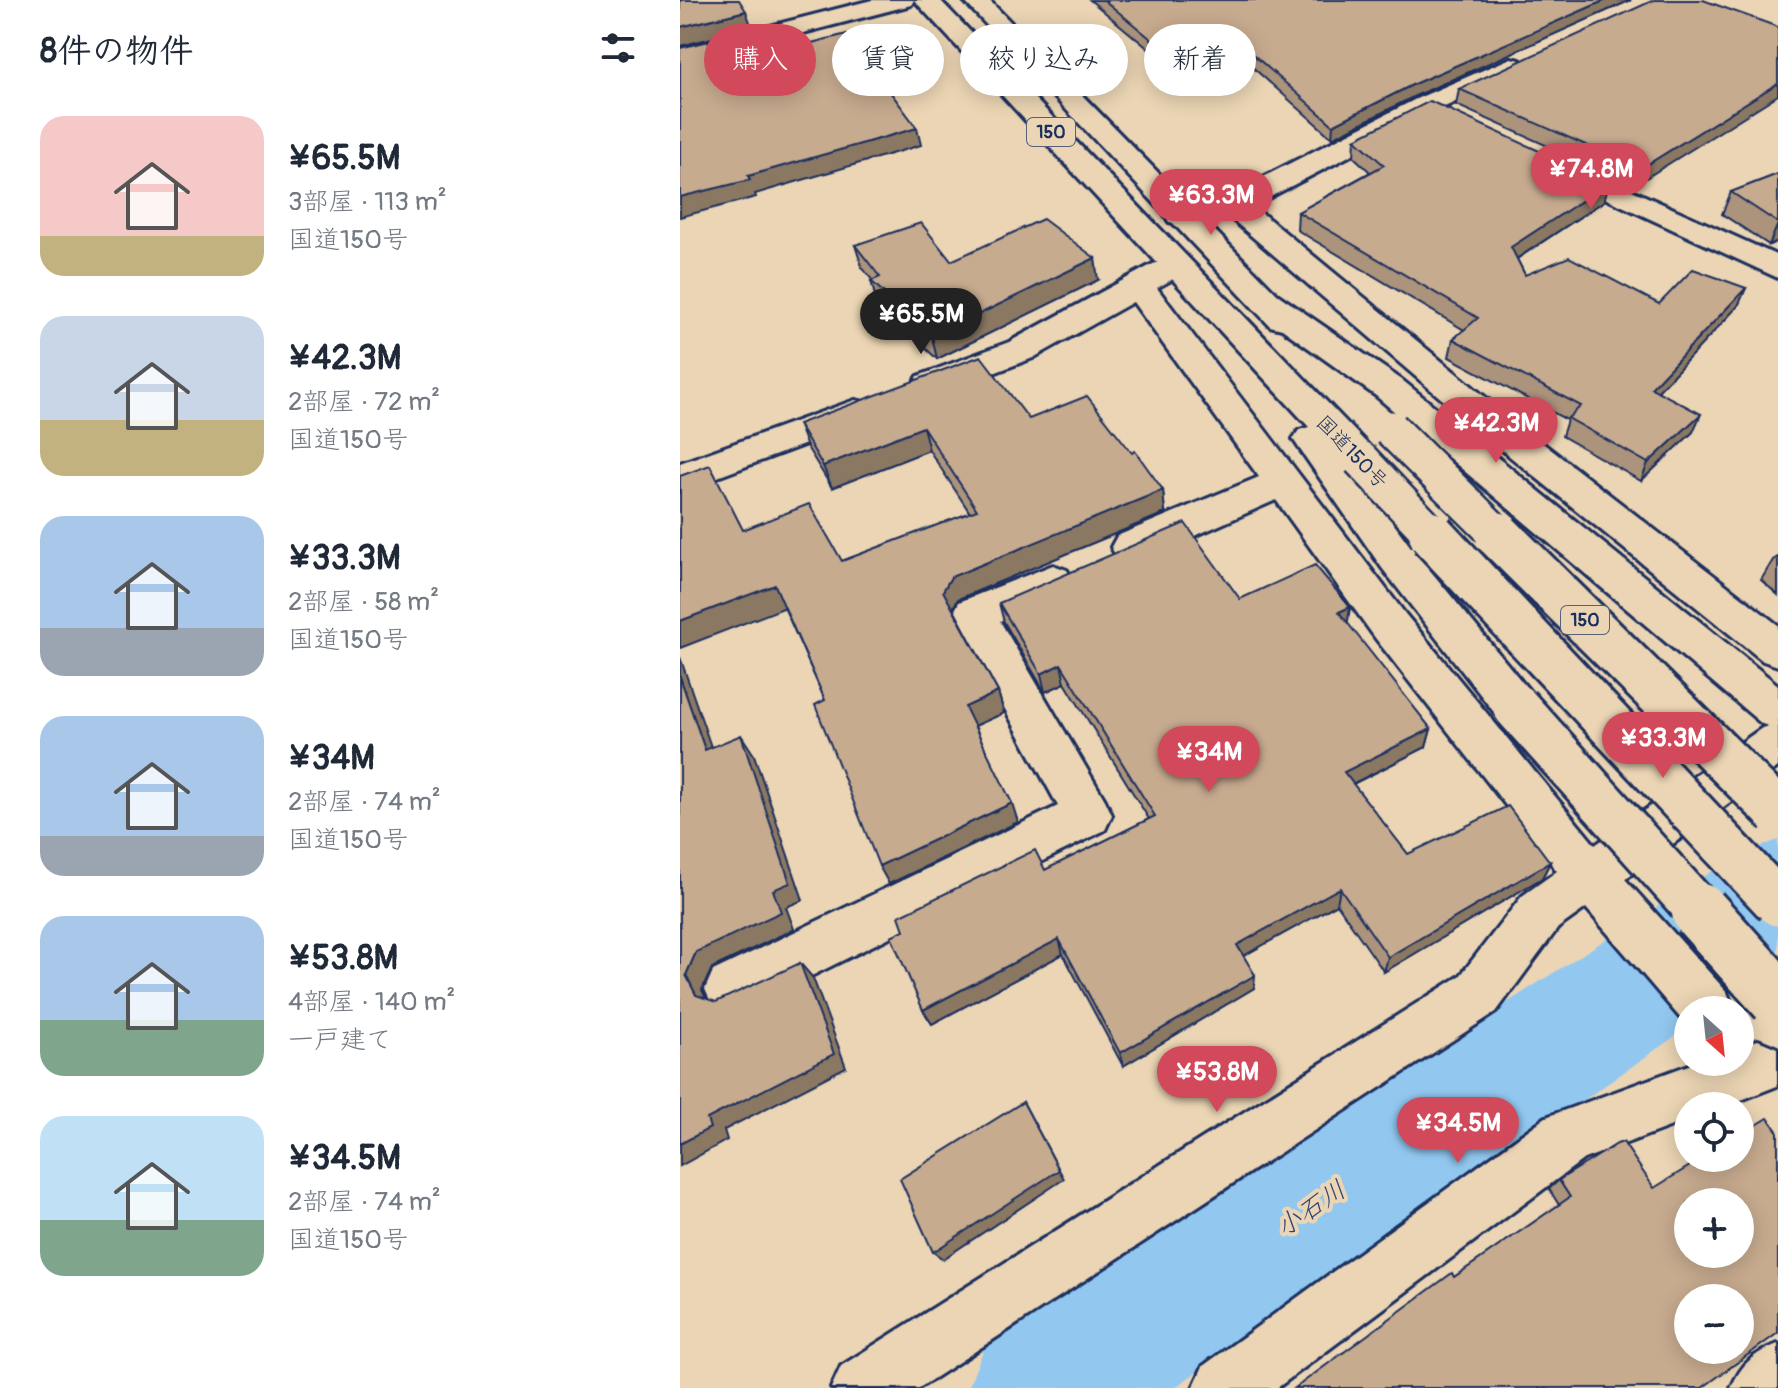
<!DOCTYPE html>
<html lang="ja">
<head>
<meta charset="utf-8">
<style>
  body { margin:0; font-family:Pangolin,"Klee One",sans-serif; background:#f2f2f3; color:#1f2937; height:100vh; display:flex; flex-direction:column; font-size:30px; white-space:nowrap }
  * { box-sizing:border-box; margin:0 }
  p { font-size:26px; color:#747a83 }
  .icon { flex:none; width:44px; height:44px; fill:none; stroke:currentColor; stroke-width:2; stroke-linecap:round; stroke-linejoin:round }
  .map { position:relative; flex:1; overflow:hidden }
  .panel { display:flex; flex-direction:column; background:#fff; width:680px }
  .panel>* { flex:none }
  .guide { position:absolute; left:24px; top:24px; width:760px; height:72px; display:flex; gap:16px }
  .needle { width:52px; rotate:153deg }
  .controls { position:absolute; left:994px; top:996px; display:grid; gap:16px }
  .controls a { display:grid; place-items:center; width:80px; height:80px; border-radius:50%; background:#fff; box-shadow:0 4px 20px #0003; font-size:40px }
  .price { position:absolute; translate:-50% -68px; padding:0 18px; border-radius:28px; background:#d1495b; color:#fff; font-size:26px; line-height:52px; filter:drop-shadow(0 2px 4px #0008) }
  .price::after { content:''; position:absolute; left:50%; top:48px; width:24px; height:18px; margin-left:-12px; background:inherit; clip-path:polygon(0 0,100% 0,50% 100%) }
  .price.current { background:#222; color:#fff }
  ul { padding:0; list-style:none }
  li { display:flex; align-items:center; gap:24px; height:200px; padding:0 40px }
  li span { display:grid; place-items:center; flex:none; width:224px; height:160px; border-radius:24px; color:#555 }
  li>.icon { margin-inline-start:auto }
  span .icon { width:96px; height:96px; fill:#fffc; stroke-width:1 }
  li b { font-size:34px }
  h2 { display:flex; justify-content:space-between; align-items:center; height:96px; padding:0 40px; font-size:34px }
  .pill { padding:0 28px; border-radius:36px; background:#fff; box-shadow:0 4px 20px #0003; font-size:28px; line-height:72px }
  .pill.current { background:#d1495b; color:#fff }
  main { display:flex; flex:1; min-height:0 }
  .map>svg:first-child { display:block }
</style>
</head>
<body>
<main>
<section class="panel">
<h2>8件の物件<svg class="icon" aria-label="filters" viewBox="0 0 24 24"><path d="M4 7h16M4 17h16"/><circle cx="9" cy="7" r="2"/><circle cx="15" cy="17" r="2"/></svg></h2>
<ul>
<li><span style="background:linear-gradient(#f6c9c9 75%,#c2b280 0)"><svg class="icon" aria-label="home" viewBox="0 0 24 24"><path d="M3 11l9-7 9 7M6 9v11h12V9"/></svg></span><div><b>¥65.5M</b><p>3部屋 · 113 m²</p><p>国道150号</p></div></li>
<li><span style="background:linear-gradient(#c9d6e8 65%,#c2b280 0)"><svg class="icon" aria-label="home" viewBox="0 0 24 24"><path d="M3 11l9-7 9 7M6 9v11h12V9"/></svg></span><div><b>¥42.3M</b><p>2部屋 · 72 m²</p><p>国道150号</p></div></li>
<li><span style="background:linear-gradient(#a9c7e8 70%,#9aa5b1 0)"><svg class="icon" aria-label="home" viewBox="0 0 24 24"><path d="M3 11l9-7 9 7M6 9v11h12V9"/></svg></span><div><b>¥33.3M</b><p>2部屋 · 58 m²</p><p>国道150号</p></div></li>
<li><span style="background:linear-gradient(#a9c7e8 75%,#9aa5b1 0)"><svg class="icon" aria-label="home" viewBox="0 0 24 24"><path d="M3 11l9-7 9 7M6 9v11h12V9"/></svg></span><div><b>¥34M</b><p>2部屋 · 74 m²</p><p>国道150号</p></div></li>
<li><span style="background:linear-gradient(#a9c7e8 65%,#7fa58c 0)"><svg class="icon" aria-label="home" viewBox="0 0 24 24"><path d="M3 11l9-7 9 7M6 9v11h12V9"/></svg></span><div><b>¥53.8M</b><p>4部屋 · 140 m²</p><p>一戸建て</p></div></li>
<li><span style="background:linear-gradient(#bfe0f5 65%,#7fa58c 0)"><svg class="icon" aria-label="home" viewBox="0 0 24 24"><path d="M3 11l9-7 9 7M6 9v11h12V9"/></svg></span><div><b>¥34.5M</b><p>2部屋 · 74 m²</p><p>国道150号</p></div></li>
</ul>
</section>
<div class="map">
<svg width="1098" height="1388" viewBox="0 0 1098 1388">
  <rect width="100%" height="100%" fill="#ebd5b4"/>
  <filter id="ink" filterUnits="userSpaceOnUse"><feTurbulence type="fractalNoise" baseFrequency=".0125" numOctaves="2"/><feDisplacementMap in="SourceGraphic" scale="16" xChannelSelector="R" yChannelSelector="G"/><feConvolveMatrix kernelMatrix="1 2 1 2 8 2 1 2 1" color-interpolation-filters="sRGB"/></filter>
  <g filter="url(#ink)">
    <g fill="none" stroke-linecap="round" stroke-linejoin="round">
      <polygon fill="#92c8f0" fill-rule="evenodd" points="1098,840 1098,964 1032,1010 1008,1010 1008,1027 494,1388 288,1388 310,1334 1056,856"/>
      <g stroke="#1b2f5e" stroke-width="6">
        <g id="minor">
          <polygon points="192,0 234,0 231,5 0,65 0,49"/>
          <polygon points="831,58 840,60 844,66 840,72 756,111 573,206 838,424 1098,625 1098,666 1083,661 812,442 547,215 500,224 489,222 485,215 489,208 544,197 736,99"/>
          <polygon points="872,154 1098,256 1098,278 862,169 857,163 862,157"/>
          <polygon points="484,261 495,264 500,271 495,278 477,288 726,615 915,845 1082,728 1098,723 1098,767 945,879 1047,992 1054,1010 1008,1010 1008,1027 906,908 878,928 816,1012 239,1388 151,1388 161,1366 780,976 842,896 877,871 696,639 596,500 465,558 451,562 437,558 431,547 437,536 579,477 453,302 353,358 264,392 251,396 238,392 233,384 238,376 329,342 473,264"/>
          <polygon points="175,400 188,403 193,412 188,421 0,491 0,463"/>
          <polygon points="373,565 387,570 393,581 387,592 320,621 425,800 432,815 425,830 69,1007 51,1014 33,1007 25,989 33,971 378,806 273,614 279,602"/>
          <polygon points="1078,1040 1097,1048 1097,1086 1046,1106 1008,1106 1008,1120 904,1159 597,1388 513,1388 523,1366 866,1117 1017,1062 1060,1062 1060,1046"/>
          <path d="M1098,1344V1388H1051C1062,1363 1073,1354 1098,1344Z"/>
        </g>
      </g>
      <g stroke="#1b2f5e" stroke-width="6">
        <g id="trunk">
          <polygon points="234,0 260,0 693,450 699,459 693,468 675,471 730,546 852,694 858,707 852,720 836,725 820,720 702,568 619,448 613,439 619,430 629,427"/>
          <polygon points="283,0 309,0 597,294 722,380 1098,685 1098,729 1082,724 696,396 602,329 590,326"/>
        </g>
      </g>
      <use href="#minor" fill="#ebd5b4" fill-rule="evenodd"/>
      <use href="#trunk" fill="#ebd5b4" fill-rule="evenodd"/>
      <g stroke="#1b2f5e" stroke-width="40" stroke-linecap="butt">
        <g id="trunk-bridge-far2">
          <polyline points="711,429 820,537"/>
          <polyline points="680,459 754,537"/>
        </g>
      </g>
      <g stroke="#1b2f5e" stroke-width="51" stroke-linecap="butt">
        <g id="trunk-bridge-far1">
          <polyline points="752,535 1098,903"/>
          <polyline points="818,535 1098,812"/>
          <polyline points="836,707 1022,914"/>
        </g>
      </g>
      <g stroke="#1b2f5e" stroke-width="62" stroke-linecap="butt">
        <polyline id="trunk-bridge" points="1020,912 1098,999"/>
      </g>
      <use href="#trunk-bridge-far2" stroke="#ebd5b4" stroke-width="35"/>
      <use href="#trunk-bridge-far1" stroke="#ebd5b4" stroke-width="45"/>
      <use href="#trunk-bridge" stroke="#ebd5b4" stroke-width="56"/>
    </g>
    <g fill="#ab937b" stroke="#1b2f5e" stroke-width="2">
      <polygon points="410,0 951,0 735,96 652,138 551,48 489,66"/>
      <polygon points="1023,0 955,185 776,105 779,89"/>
      <polygon points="675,139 924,201 837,259 845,275 979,304 1066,288 1058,306 978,391 1013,432 961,481 882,436 887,420 769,357 773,339 784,330 617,230 618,212 690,172 674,157"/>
      <polygon points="1098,174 1098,241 1089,245 1042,214 1051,192"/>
      <polygon points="175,245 271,261 418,280 257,359 197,303 191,281 192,280 182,267"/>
      <polygon points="349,419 452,453 483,490 485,513 278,599 273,608 318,692 324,713 295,726 338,822 209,884 145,700 104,607 63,530 162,561 290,513 249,450 152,488 127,447 118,424"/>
      <polygon points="1098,557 1098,595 1081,580 1093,560"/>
      <polygon points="560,599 670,607 667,623 751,729 746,747 673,784 728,854 870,862 862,878 704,972 657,904 563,956 574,988 443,1066 383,954 252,1024 243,1010 365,870 469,819 385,683 365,692 324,622 319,603"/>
      <polygon points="879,1180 1022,1388 774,1277 879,1205 869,1189"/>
    </g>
    <g fill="#8b7864" stroke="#1b2f5e" stroke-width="2">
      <polygon points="926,0 951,0 735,96 652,138 653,125 736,83"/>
      <polygon points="66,11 72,28 0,46 0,27"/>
      <polygon points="551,35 551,48 489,66 489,54"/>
      <polygon points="1098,83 1098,95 955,185 960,169"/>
      <polygon points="237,128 241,145 75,194 76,197 0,217 0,197 68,176"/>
      <polygon points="929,183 924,201 827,265 831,247"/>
      <polygon points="1098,224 1098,241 1089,245"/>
      <polygon points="415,258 418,280 257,359 252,337"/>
      <polygon points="1066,288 1058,306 964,406 971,388"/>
      <polygon points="1021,414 1013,432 961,481 968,463"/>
      <polygon points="243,427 249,450 152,488 143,466"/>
      <polygon points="483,490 485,513 278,599 270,613 263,591 271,577"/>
      <polygon points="95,585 106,607 0,648 0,621"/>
      <polygon points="670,607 667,627 659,612"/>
      <polygon points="0,657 39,770 25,750 0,677"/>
      <polygon points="381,664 385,683 365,692 361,674"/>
      <polygon points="318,692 324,713 292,727 285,707"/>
      <polygon points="751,729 746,747 662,789 664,772"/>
      <polygon points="61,735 74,755 123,900 106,907 114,929 32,968 22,990 32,1010 16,995 6,975 16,952 93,890"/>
      <polygon points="332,803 338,822 209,884 199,866"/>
      <polygon points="870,862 862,878 704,972 708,957"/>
      <polygon points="660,888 657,904 556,960 557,945"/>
      <polygon points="379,939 383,954 252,1024 243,1010"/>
      <polygon points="120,963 133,978 166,1067 44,1130 47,1140 0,1166 0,1144 27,1119"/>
      <polygon points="575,975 574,988 443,1066 440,1053"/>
      <polygon points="343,1102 384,1179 263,1259 253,1252"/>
    </g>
    <g fill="#c7ab8f" stroke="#1b2f5e" stroke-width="2" fill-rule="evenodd">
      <polygon points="0,0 59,0 66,11 0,27"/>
      <polygon points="424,0 926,0 736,83 653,125 551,35 489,54"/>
      <polygon points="974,0 1023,0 1098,27 1098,83 960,169 779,89"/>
      <polygon points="79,29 96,52 167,34 237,128 68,176 70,180 0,197 0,48"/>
      <polygon points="750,101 929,183 831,247 845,275 889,257 979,304 1013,269 1066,288 971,388 1021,414 968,463 888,418 901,406 773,339 798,318 618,212 704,165 675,139"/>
      <polygon points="1098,174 1098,223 1051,192"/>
      <polygon points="363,219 415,258 252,337 191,281 200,277 175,245 241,223 271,261"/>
      <polygon points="301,356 349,419 407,396 452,453 455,451 483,490 271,577 263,591 318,692 285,707 332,803 199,866 135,705 145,700 95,585 0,621 0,476 30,465 63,530 129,504 162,561 297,510 243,427 143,466 118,424"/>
      <polygon points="505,523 560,599 635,565 670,607 659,612 751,729 664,772 728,854 828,806 870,862 708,957 660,888 557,945 575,975 440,1053 379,939 243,1010 211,936 224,930 219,916 355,850 365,870 475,816 381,664 361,674 319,603"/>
      <polygon points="0,677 25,750 61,735 110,883 93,890 101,912 16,952 6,975 16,995 36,1002 120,963 154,1054 27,1119 30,1128 0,1144"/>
      <polygon points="343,1102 379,1170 253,1252 220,1179"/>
      <path d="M1088,1118L1098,1132V1333L1022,1388H615L772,1273L774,1277L890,1197L879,1180L937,1144L943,1142L974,1188L1023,1158H1060V1135ZM1008,1202H1060V1254H1008ZM1008,1298H1060V1350H1008Z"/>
    </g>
  </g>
  <g text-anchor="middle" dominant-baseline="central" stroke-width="8" stroke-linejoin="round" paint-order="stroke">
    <g fill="#ebd5b4" stroke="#596178" stroke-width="2">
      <rect x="347" y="118" width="48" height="28" rx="6"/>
      <rect x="881" y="606" width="48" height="28" rx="6"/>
    </g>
    <g font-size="18" font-weight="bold" fill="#1b2f5e">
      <text x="371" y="132">150</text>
      <text x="905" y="620">150</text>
    </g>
    <g font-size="20" fill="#1b2f5e" stroke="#ebd5b4">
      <text transform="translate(672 452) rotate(46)">国道150号</text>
    </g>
    <g font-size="26" font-style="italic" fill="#2d4674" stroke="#ebd5b4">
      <text transform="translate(631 1209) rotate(-34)">小石川</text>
    </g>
  </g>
</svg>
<div class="controls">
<a><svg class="needle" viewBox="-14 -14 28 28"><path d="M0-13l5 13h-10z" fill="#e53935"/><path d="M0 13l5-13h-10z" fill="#747a83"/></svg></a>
<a><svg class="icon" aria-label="locate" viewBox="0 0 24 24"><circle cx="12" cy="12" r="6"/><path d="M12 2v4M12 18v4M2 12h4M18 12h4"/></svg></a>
<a>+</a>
<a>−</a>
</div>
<b class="price" style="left:911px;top:211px">¥74.8M</b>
<b class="price" style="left:531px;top:237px">¥63.3M</b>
<b class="price current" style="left:241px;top:356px">¥65.5M</b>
<b class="price" style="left:816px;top:465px">¥42.3M</b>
<b class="price" style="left:983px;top:780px">¥33.3M</b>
<b class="price" style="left:529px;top:794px">¥34M</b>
<b class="price" style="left:537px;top:1114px">¥53.8M</b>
<b class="price" style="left:778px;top:1165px">¥34.5M</b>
<div class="guide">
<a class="pill current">購入</a>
<a class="pill">賃貸</a>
<a class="pill">絞り込み</a>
<a class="pill">新着</a>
</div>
</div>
</main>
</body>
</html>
